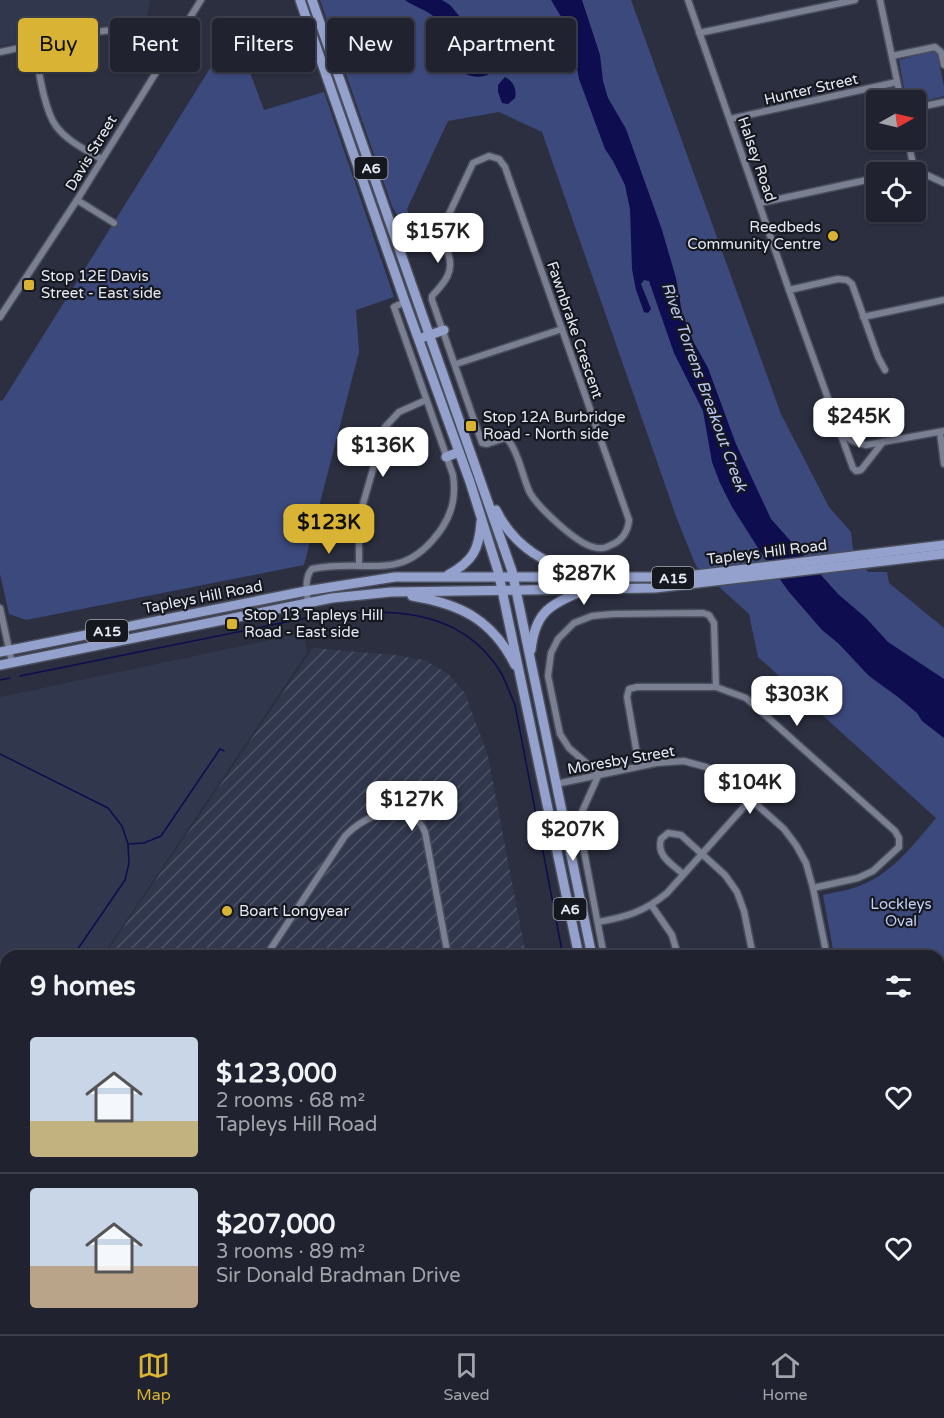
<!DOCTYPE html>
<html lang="en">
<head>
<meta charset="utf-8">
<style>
  body { margin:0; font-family:"Varela Round",sans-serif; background:#2d2f3b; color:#f1f3f6; height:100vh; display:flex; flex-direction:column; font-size:22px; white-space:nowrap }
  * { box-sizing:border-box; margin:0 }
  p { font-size:20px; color:#a2a4aa }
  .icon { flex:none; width:33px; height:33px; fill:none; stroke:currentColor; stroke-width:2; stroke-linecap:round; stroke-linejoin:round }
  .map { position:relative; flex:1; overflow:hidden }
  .details { position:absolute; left:0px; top:950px; width:945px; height:386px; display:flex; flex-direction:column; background:#20232f; border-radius:18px 18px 0 0; box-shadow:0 2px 4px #0004,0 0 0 2px #3d404b }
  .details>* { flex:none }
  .banner { position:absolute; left:18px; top:18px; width:600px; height:54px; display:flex; gap:12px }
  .needle { width:39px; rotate:82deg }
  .controls { position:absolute; left:866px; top:90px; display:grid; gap:12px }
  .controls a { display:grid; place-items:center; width:60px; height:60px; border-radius:6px; background:#20232f; box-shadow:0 2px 4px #0004,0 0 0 2px #3d404b; font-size:30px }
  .price { position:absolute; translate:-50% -51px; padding:0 14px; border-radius:12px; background:#fff; color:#222; font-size:20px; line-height:39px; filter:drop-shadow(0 2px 3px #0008) }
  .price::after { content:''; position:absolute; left:50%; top:36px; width:18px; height:14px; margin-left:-9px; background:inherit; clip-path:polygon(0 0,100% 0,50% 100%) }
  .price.active { background:#d9b334; color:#111 }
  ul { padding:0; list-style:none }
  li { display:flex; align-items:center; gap:18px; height:150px; padding:0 30px }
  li+li { border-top:2px solid #3d404b }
  li span { display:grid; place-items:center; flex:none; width:168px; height:120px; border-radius:6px; color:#555 }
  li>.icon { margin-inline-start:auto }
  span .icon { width:72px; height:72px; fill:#fffc; stroke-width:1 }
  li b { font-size:26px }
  h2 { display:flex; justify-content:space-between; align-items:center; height:72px; padding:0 30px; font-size:26px }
  .tag { padding:0 21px; border-radius:6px; background:#20232f; box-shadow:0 2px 4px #0004,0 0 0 2px #3d404b; font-size:21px; line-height:54px }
  .tag.active { background:#d9b334; color:#111 }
  .tab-bar { display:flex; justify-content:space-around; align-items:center; height:84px; border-top:2px solid #3d404b; background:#20232f; font-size:16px; color:#a2a4aa }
  .tab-bar a { display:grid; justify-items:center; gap:3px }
  .tab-bar .active { color:#d9b334 }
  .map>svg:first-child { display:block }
</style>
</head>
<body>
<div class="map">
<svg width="944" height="1334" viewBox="0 0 944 1334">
  <defs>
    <pattern id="industrial-furrows" width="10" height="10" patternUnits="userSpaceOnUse" patternTransform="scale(1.5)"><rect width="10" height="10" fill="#31374d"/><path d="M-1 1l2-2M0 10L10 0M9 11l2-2" fill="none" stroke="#4f5467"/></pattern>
    <pattern id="grass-dots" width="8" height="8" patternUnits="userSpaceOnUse" patternTransform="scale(1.5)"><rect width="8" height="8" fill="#3c497d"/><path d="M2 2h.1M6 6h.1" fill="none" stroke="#586390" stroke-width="1.8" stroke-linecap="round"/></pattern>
  </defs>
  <rect width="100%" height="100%" fill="#2b2f3f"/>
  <g fill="#31374d">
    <polygon points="0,0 150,0 144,31 131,26 115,24 0,46"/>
    <polygon points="304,633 307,653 103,955 6,956 6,1329 151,1329 152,1334 0,1334 0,697"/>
  </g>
  <g fill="url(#industrial-furrows)">
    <polygon points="313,648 395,655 424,660 447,673 465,693 488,756 526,955 104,956"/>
    <polygon points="562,1329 599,1329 600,1334 568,1334"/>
  </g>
  <polygon fill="url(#grass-dots)" points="944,1223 944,1334 676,1334 675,1329 939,1329 939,1224"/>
  <g fill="#3c497d">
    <path d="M320,0H631L781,414L829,507L851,532L853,549L868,572H887L889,583L944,628V1105L939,1106V956L834,955L823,895C836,892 851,890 864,884C893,872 916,842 936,818L758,657L749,614L696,566L677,519L542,132L499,112L448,121L407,209L414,232L406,231L392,206Z"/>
    <polygon points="234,30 264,110 324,92 394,297 356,310 359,352 304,565 26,620 9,614 0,574 0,401 3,400"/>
    <polygon points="933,51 937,54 944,86 944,96 915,104 915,100 906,100 899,60"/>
  </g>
  <g fill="#0d0d4f">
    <path d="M405,0H442L450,5L476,36L490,59L489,74C477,81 459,74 452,62C444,49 449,34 436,19C427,9 414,7 405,0Z"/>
    <polygon points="551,0 582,0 600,55 603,81 608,98 626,129 662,230 676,278 682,313 694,343 708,368 736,444 771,519 838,594 866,618 888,642 944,679 944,738 922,721 917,713 898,697 869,676 839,644 822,630 789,592 760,551 732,507 720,483 712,462 703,411 674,353 649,281 644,280 641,284 651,309 648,313 644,312 636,290 632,269 630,209 625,185 613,161 605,149 579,79 571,33"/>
    <path d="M505,77C513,81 517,89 515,98L508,104L502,103L498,92V85Z"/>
  </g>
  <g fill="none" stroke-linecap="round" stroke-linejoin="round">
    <g stroke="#0d0d4f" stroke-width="1.5">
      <path d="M20,676L311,617C381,609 457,603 500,671C506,681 510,694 515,705L563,956"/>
      <polyline points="0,680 10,678"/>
      <polyline points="0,754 108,808 122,826 128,844 129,863 125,880 73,956"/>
      <polyline points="129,844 144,843 161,836 220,749 224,751"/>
      <polyline points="131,1329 132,1334"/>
      <polyline points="642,1329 643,1334"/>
    </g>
    <g stroke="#5a5d6c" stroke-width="16">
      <polyline points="0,1251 6,1248"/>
      <polyline points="0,1295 6,1299"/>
    </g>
    <g stroke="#4a4e5c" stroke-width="9">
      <g id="minor">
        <path d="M688,0L789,290L839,429C847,439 853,442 866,445L944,431"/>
        <polyline points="880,0 901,100"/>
        <polyline points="699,33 855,0"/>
        <path d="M34,45C38,66 44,110 56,126C67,141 86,150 101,159"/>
        <path d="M0,52C25,47 112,24 131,31C144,36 155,45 166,54"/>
        <polyline points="892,56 935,47 941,52 944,65"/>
        <polyline points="915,108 944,102"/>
        <polyline points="730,119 897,82"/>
        <polyline points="908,140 914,169"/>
        <path d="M489,156L499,159L505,167L629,520C628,531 622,541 611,545C606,548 599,549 593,547C576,543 539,508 530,493C522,476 520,456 509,441L505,438L487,444L482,443L432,300V296C444,283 455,272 448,253C445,245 442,238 442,229L473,163Z"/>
        <polyline points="902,172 914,169 944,183"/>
        <polyline points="77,200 114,223"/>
        <polyline points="760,203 876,178"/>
        <polyline points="398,245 436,229 442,229"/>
        <polyline points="789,290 838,279 847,280 852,284 878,357 885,370"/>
        <polyline points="0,317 77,200 201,0"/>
        <polyline points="863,317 944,300"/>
        <polyline points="456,364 562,329"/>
        <polyline points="940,432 944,464"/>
        <polyline points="841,435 853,468 856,471 861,470 883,442"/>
        <polyline points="359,565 359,536 363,504 385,427 399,412 426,400"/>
        <path d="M308,604C307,593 304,577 312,569C369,557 402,586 442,528C453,511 456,495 453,475L394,307L405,302"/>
        <polyline points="0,608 12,663"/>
        <polyline points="639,766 627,697 629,689 637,687 716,687 746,698 895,831 899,838 899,847 873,871 858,878 813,888"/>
        <polyline points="599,774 569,748 560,734 548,676 551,653 558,639 574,623 592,616 613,614 703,613 709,615 714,623 716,687"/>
        <polyline points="599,774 581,814 579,825 604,956"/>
        <polyline points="556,784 656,763 684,761 706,767 727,778 784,829 796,845 806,863 813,888 827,956"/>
        <path d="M683,874C672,864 656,856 661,839L668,833L681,835L725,875L737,892L744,911L753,956"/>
        <polyline points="652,906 672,935 678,956"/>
        <path d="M598,922C626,917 644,912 667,893L751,799"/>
        <path d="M266,956L345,836C359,821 390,804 410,814C417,818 422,825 425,832L448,956"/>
        <polyline points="939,1115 944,1114"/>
        <polyline points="939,1165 944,1189"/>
        <polyline points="339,1329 344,1334"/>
        <polyline points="550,1329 556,1334"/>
        <polyline points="395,1334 399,1329"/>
      </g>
    </g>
    <g stroke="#4a4e5c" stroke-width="12">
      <g id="primary">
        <polyline points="300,0 405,302 470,482 498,571 579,956"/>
        <polyline points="312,0 512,571 592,956"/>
        <polyline points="424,337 444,330"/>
        <polyline points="446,457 459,452"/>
        <path d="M496,510C514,547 546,565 585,575"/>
        <path d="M448,575C473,561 479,550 481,522"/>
        <path d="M412,596C460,604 492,619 515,665"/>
        <path d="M531,650C535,614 548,605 580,592"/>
        <polyline points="0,652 306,591 395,577 679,577 944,545"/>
        <polyline points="0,665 332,598 391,592 655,588 944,554"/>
        <polyline points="655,1329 656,1334"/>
        <polyline points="667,1329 668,1334"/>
      </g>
    </g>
    <use href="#minor" stroke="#7a7f92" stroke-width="6"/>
    <use href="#primary" stroke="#94a1cd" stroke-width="9"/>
  </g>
  <g fill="#d9b334" stroke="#16181f" stroke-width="2">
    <circle cx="833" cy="236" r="6"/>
    <rect x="23" y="279" width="12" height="12" rx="3"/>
    <rect x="465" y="420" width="12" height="12" rx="3"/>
    <rect x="226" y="618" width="12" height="12" rx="3"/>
    <circle cx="227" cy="911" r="6"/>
  </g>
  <g text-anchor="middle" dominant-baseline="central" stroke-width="4.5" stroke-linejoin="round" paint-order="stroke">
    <g fill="#16181f" stroke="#a8aab4" stroke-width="1.5">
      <rect x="354.5" y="157" width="33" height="22" rx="4.5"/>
      <rect x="652" y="567" width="42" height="22" rx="4.5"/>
      <rect x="86" y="620" width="42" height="22" rx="4.5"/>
      <rect x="553.5" y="898" width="33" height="22" rx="4.5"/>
    </g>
    <g font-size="14" font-weight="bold" fill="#e6e9f4">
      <text x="371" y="168">A6</text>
      <text x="673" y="578">A15</text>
      <text x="107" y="631">A15</text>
      <text x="570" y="909">A6</text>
    </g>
    <g font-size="15" fill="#e6e9f4" stroke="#16181f">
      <text transform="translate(811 89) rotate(-13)">Hunter Street</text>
      <text transform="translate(91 153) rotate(-59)">Davis Street</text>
      <text transform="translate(757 159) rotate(71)">Halsey Road</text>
      <text transform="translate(575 330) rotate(71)">Fawnbrake Crescent</text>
      <text transform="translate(767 552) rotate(-7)">Tapleys Hill Road</text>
      <text transform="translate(203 597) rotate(-11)">Tapleys Hill Road</text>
      <text transform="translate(621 760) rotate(-10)">Moresby Street</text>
    </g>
    <g font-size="15" fill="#e6e9f4" stroke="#16181f" text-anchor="start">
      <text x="821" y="227" text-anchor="end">Reedbeds<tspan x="821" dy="17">Community Centre</tspan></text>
      <text x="41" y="276">Stop 12E Davis<tspan x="41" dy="17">Street - East side</tspan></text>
      <text x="483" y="417">Stop 12A Burbridge<tspan x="483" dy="17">Road - North side</tspan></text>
      <text x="244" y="615">Stop 13 Tapleys Hill<tspan x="244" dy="17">Road - East side</tspan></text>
      <text x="239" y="911">Boart Longyear</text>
    </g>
    <g font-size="15" fill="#c2cef7" stroke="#16181f">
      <text x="901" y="904">Lockleys<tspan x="901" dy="17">Oval</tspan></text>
    </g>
    <g font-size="16" font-style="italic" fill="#bbc7f0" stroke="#16181f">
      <text transform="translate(704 387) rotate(70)">River Torrens Breakout Creek</text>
    </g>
  </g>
</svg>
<div class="controls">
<a><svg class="needle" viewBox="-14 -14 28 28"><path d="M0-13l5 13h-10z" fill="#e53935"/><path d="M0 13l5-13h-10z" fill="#a2a4aa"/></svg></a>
<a><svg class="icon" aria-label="locate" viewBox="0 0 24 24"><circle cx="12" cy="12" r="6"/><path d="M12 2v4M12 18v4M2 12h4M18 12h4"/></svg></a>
</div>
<b class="price" style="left:438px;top:264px">$157K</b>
<b class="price" style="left:859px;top:449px">$245K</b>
<b class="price" style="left:383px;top:478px">$136K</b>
<b class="price active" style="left:329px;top:555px">$123K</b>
<b class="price" style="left:584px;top:606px">$287K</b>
<b class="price" style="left:797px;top:727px">$303K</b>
<b class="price" style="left:750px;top:815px">$104K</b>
<b class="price" style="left:412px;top:832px">$127K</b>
<b class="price" style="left:573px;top:862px">$207K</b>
<div class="banner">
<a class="tag active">Buy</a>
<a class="tag">Rent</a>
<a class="tag">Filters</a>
<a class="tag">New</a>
<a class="tag">Apartment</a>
</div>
<section class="details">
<h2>9 homes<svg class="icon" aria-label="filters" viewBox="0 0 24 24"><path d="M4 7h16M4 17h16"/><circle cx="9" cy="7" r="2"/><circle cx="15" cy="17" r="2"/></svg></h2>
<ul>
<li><span style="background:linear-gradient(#c9d6e8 70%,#c2b280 0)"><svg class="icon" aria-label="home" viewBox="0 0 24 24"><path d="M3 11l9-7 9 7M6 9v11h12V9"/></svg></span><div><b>$123,000</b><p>2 rooms · 68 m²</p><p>Tapleys Hill Road</p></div><svg class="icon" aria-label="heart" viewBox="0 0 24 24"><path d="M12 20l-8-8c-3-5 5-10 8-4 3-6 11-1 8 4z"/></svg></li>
<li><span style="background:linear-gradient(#c9d6e8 65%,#b9a48a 0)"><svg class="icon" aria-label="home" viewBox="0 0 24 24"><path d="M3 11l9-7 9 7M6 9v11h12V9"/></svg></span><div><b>$207,000</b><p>3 rooms · 89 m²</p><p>Sir Donald Bradman Drive</p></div><svg class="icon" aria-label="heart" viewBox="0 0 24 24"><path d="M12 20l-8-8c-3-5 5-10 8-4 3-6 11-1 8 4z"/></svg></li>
</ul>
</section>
</div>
<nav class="tab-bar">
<a class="active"><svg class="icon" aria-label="map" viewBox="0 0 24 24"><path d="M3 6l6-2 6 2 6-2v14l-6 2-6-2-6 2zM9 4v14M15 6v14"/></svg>Map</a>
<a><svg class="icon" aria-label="saved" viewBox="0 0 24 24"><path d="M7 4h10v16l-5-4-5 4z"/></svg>Saved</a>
<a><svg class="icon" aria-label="home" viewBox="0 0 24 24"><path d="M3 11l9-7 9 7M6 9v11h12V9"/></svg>Home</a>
</nav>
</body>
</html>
